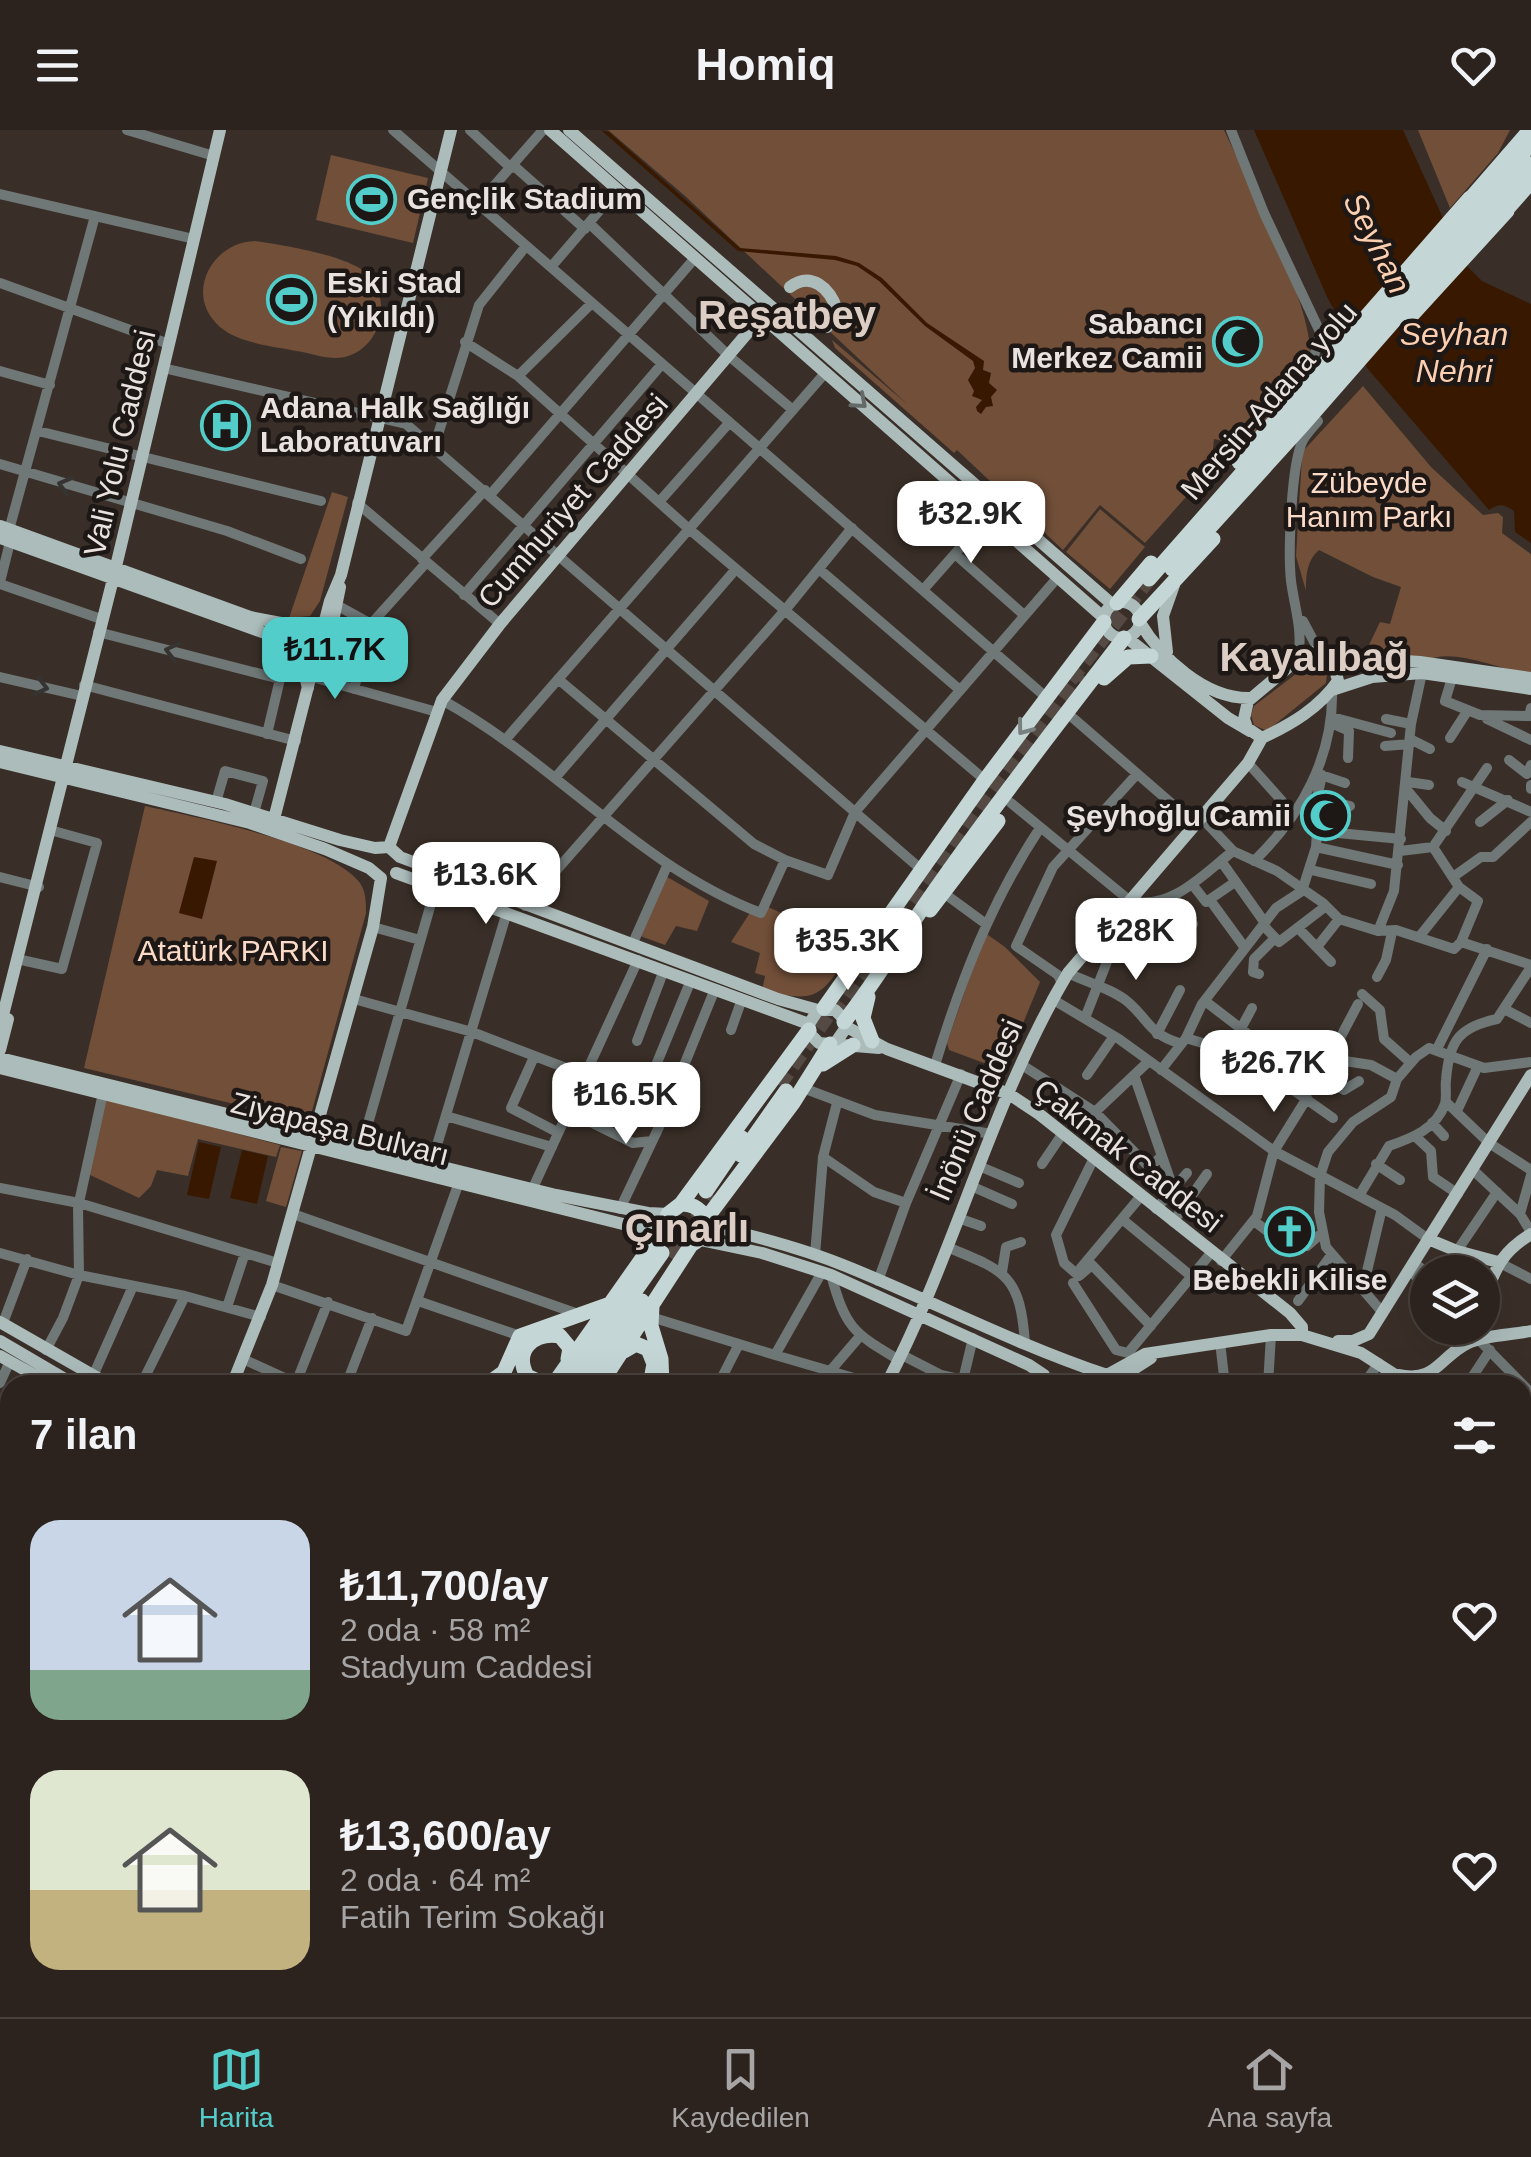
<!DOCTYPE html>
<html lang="tr">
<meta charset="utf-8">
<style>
body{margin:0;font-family:Arial,sans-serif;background:#382f2b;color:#f1f3f6;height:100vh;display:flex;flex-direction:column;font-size:38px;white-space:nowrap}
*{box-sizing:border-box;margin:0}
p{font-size:32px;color:#a6a4a4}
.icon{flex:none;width:55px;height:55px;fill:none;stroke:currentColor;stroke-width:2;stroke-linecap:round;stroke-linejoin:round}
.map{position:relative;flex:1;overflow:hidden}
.drawer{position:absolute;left:0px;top:1245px;width:1532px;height:642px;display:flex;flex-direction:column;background:#2c231e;border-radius:30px 30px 0 0;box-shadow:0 10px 40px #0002,0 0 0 2px #48403c}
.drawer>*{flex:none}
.controls{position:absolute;left:1410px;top:1125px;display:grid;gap:20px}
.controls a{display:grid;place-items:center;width:90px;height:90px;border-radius:50%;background:#2c231e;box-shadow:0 10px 40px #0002,0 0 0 2px #48403c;font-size:50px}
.price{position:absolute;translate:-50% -85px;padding:0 22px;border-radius:20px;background:#fff;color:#222;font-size:32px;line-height:65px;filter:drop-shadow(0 2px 5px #0008)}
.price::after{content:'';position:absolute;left:50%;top:60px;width:30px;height:22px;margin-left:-15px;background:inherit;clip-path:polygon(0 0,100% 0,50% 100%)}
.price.selected{background:#53cdca;color:#111}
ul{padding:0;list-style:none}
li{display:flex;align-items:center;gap:30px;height:250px;padding:0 30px}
li span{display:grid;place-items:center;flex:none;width:280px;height:200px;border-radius:30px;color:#555}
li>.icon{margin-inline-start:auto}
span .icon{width:120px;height:120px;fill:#fffc;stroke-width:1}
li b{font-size:42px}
h2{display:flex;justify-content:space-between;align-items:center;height:120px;padding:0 30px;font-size:42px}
header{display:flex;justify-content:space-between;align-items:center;height:130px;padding:0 30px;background:#2c231e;font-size:45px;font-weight:700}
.tab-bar{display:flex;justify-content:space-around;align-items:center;height:140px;border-top:2px solid #48403c;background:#2c231e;font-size:28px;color:#a6a4a4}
.tab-bar a{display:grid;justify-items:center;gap:5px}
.tab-bar .selected{color:#53cdca}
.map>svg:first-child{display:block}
.green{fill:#714f39}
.water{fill:#391800}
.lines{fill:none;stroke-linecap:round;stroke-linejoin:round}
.highway-tunnel{stroke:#544a43;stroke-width:15;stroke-dasharray:15 8;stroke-linecap:butt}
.minor{stroke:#6f7777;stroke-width:10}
.major{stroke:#acbcbb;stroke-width:12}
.highway{stroke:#c4d7d6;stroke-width:15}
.rail-casing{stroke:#d6cfca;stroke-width:6}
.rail{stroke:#1d1815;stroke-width:2.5;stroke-dasharray:8;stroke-linecap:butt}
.oneway{stroke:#646a68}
.oneway2{stroke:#363432}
.oneway3{stroke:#79817f}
.labels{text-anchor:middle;stroke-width:9;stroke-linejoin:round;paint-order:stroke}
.poi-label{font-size:30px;font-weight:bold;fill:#e9e2de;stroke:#1d1815;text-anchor:start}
.street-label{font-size:30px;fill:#e9e2de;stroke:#1d1815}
.park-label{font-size:30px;fill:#fbdbc8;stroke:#1d1815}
.water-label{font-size:32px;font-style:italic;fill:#fdcfb1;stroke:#1d1815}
.district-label{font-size:40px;font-weight:bold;fill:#ddcec5;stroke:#1d1815}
</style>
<header><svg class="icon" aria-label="menu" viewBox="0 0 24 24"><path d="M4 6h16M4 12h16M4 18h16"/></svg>Homiq<svg class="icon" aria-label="heart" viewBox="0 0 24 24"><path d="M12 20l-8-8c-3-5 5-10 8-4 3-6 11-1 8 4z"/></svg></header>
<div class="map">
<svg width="1531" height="1887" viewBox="0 0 1531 1887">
<rect width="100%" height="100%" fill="#3a2f28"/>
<path class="green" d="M608,0H1224C1245,46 1324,194 1308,237C1297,267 1268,292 1247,316L1214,309L1211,339L1145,413L1100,375L1063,420L957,320L954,323L835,218L832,210L907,274L684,65Z
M1418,0H1510L1498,23L1450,78Z
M331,25L428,48L413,113L316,90Z
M255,111C282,115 345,125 365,142C394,168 382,217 345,227C332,230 320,226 307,223C281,217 241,215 220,197C183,165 212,112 255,111Z
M1363,256L1431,337L1483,385L1498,383L1503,387L1502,403L1531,424V545C1502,540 1451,516 1425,531L1380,522L1369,515L1380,492L1390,494L1401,457L1373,447L1319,420C1306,431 1306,448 1306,461L1296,426L1302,327L1304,320Z
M332,362L348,367L320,471L310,486L289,488Z
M1100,379L1145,417L1110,459L1066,422Z
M1313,531L1327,542L1326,553L1267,601L1254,595L1251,585L1254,576Z
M145,676C194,687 331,713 360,753C366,762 366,772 366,783L309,992L84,938Z
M662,744L709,771L697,801L676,796L665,815L632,803Z
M768,777L808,795L804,809L848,827C817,871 815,871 762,861L765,846L755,843L760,823L731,812L753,778Z
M988,805L1005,817L1040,852L1008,930L992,936L949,920L947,913L983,809Z
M98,967L280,1015L276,1027L198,1009L188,1046L157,1040L151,1056L139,1068L90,1045Z
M281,1017L302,1021L286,1077L266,1071Z"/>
<path class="water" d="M601,0L609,2L740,118L836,126L859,133L882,148L927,193L984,231L983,240L991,243L989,253L997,260L991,267L993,276L986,277L981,284L977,281L976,277L982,270L972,266L974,261L968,250L975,238L973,231L925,196L879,151L857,136L835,130L738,121Z
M1254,0H1403L1463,132L1482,151L1531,174V413L1515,402L1514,381C1504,374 1499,373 1489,380L1367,238L1328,169Z
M194,727L217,731L202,789L179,783Z
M199,1012L221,1017L209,1069L187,1065Z
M242,1020L268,1026L257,1074L230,1068Z"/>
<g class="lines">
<path class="highway-tunnel" d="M1070,550L1149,449
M836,887L995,660L1083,545
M779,955L837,872
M671,1128L713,1065"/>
<path class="minor" d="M127,0L214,26
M393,0L1047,568
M470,0L511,38
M1231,0L1264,83L1321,204L1313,229L1317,241
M513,35L585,99
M0,64L194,109
M479,73L543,0
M590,94L729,226L793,280
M551,137L618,59
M0,153L169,214
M465,212L518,246L689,399L985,650
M163,238L406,294L923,741
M0,241L50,255
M518,246L592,173
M38,301L321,371
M434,317L479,175L526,116
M0,334L227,401L301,429
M490,365L695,128
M659,372L729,293
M357,373L500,494
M9,400L95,86
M955,424L1024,485
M422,429L485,360
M819,439L960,560
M0,452L10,412
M0,454L101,489
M923,460L989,385
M464,465L662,234
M331,472L371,494L354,559
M1303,491L1320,523
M371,494L426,433
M98,502L280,549L267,604
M1298,529C1303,500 1295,480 1291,451C1288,423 1291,334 1303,310C1307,303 1313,297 1318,291
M0,547L82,566
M312,547L437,582
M1452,548L1445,571L1480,585L1529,586L1531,578
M558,549L754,714L785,730L828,745L855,682L1058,447
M84,555L296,611
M442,570C555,632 638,736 761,783L785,730
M1065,581L1194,693
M1332,587L1391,603
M1386,589L1411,594
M1487,589L1531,610
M1331,593L1349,601L1348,628
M1450,608L1468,580
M506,609L826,242
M1410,609L1430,619
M1385,616L1410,614
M1509,630L1527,644L1531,635
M1248,633L1282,671
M1318,644L1345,653
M1322,645L1317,668L1350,676
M555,648L736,439
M1408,652L1429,655
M1462,652L1531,682
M1531,655V659
M1407,660L1430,688L1446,701
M216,672L225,641L263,651L254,683
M1011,673L1129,770L1172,819
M1200,686L1233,721L1277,741L1323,773L1339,789L1378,801L1396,800L1454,819L1461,812L1531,835
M1480,692L1508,670
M1316,717L1398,735
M1400,721L1433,717L1487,638
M1221,731L1265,793
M1254,731C1301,686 1334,626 1332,560
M1311,740L1371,754
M0,747L39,757
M1453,747L1481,727H1493L1531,692
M1192,754L1206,772L1235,752
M1459,757L1478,771L1461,812
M945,764L986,794
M1170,768L1193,794
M1210,770L1245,818
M1131,771C1171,781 1205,743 1233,721
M525,776L786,479L852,398
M1263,795L1279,812L1326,776
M373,797L420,810
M1298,798L1331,832
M1378,801L1394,761L1411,594L1422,543
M1419,807L1459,757L1433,717
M1096,810L1138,831
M632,815L667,736
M1317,817L1339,789
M17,829L62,839L97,713L50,700
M1068,843C1086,852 1113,859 1128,872C1149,890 1149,904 1179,913
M1259,844L1253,842L1254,829L1275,808
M1377,847L1386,830L1392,802
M1062,853L1058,845L1016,816L1053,737L1137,644
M1362,864L1380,880L1384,909L1411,933
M354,869L472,902L587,946
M1052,869L1119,909L1274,1021L1395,1085L1428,1109
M1205,871L1287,934
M1504,879L1531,893
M1085,888L1112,819
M731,900L742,869
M1157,904L1180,860
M1186,908L1245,926L1333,988
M637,911L664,840
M1316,915L1325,928L1371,935L1397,949L1416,927L1429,918L1484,938L1531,932
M1230,919L1252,878
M1437,919L1487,819
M534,927L511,978L557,1002
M1329,929L1358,874
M1291,930L1321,949L1335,930
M935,935C961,850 991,772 1040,698
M1022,935L1095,982L1149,1037L1162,1026
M1161,940L1186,908L1202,874L1263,795L1276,778L1302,761L1316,717L1317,701L1401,709
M589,942L671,964
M1087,945L1114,906
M1135,948L1173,1058
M1272,948L1298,922
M1324,948L1344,960L1359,951
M647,957L691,850
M803,958L875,985L992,1004
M1446,972L1489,1013L1531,1040
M568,981L633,1013L652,1011
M1457,981L1478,936
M1095,982L1149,931
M446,986L552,1017
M1432,993L1444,1006
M1416,1007L1431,1021L1433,1047L1458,1064
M361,1018L436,756
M823,1027L874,1062L906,1073
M1094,1028L1056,1105L1064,1133L1079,1146L1092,1135L1151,1196
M1042,1034L1063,1003
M1376,1034L1400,1050
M431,1035L507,782
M979,1036L1019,1053
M1473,1040L1520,1084L1531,1102
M971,1056L1012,1074
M0,1058L79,1073L278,1133
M532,1060L638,830
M1359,1066L1389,1016C1412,1008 1436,999 1445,974C1447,967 1445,957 1446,950C1449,911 1459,897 1497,889L1531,837
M620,1079L659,997L715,859
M1156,1079L1187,1043
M293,1084L581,1185
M1520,1084L1531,1045
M958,1088L981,1096
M1122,1089L1191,1146
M1254,1091L1275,1107L1307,1116L1322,1103
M1173,1092L1207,1044
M947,1117C1006,1141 1020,1145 1025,1213
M1457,1121L1497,1062
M0,1123L79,1145L185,1166L261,1187
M815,1125L823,1027L837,973
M1221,1131L1257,1086L1274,1021L1307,968
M1498,1132L1531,1149
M1414,1133L1428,1143
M1080,1139L1141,1066
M1410,1140L1428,1160
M822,1142L775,1225L878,1255
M1002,1142L1006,1117L1021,1112
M1317,1143L1336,1158
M831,1145C846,1198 852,1202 899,1230
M878,1151L906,1073L961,944
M1073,1153L1116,1220L1128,1223L1211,1123
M272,1155L406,1201L458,1055
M1363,1158L1382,1078
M418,1171L520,1206
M1298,1171L1332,1124
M227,1177L245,1123
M1383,1183L1326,1117L1319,1082L1320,1046L1328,1022L1353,992L1391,967L1397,949
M651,1187L739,1214L718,1255
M3,1193L27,1129
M1480,1211L1531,1263
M1220,1212L1225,1255
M739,1214L775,1225
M46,1220L63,1188L79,1145L78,1077L103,963
M902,1225L941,1245L963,1250L964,1255
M243,1229L300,1255
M831,1240L861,1205
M93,1246L133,1156
M963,1250L973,1208
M0,1253L10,1231
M296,1253L328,1172
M141,1255L185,1166
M346,1255L372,1188
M1268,1255L1271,1205
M1363,1255L1379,1233
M1467,1255L1490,1220
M0,1331L10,1312
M1522,1528H1531
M0,1639L10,1642
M0,1660L10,1664
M1522,1717L1531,1716L1523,1627
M1522,1841L1531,1843
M304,1878L313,1887
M453,1878L464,1887
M713,1878L729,1887
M974,1878L999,1887
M994,1878L1023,1887
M1113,1878L1129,1887
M1255,1878L1274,1887
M1351,1878L1365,1884
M1520,1878V1887
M105,1887L115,1878
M121,1887L132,1878
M393,1887L401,1878
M429,1887L437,1878
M526,1887L533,1878
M605,1887L611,1878
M703,1887L709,1878
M771,1887L775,1878
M1153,1887L1156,1878
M1231,1887L1234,1878
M1299,1887L1302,1878
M1332,1887V1886
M1388,1887L1391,1878
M1453,1887V1878
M1484,1887V1878"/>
<path class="major" d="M550,0L1104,488
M569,0L1113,475
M790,157C811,141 830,158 837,180L827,197H812L792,188
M0,396L250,487L323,501
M0,408L318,522
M1104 490a18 18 0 1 1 36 0a18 18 0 1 1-36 0Z
M1139,491C1161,528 1205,569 1250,568
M330,506L340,457
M1126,507L1228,588L1250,601
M288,513L301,530L308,558
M1167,522L1163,486L1174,455
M1313,522L1333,530L1338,551C1319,578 1292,594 1262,608L1247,598L1244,589L1248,571L1303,525Z
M1328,526L1420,532L1531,548
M1332,560L1372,547L1422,543L1531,559
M0,621L225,674L340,710L375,718L389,717
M0,632L250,693L325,719L369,738L381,748
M274,689L330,471L341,445L451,0
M389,717L442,570L500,494L755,194
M389,717L400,727L778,869L818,880
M396,743L809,894
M845,896L887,919L1009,964L1039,984L1290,1183L1302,1197V1205
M0,897L113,449L220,0
M836,912L845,899L843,888L835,880H818L809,894L811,905L819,913L879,918
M0,920L8,889
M0,928L556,1065L648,1083L668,1084
M0,938L667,1105
M706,1095C756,1106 806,1119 853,1139C938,1174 1020,1216 1107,1245
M1428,1109L1457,1121L1498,1132
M700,1110L762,1123L831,1145L1029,1235L1044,1245L1050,1255
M1482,1173C1496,1139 1499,1124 1531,1104
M0,1192L110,1255
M0,1211L75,1255
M1338,1211H1353L1369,1204L1531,945
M1467,1213L1472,1198
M0,1226L52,1255
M1398,1245C1437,1253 1439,1227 1468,1213C1485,1205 1512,1205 1531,1201
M232,1255L272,1155L373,797L381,748
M886,1255C956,1122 991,972 1068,843L1248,633L1262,608
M1078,1255L1107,1245L1145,1224L1271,1205H1302L1361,1223L1411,1255
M1109,1255L1151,1228
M1522,1326L1531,1331
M1522,1409L1531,1442
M1522,1775L1531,1776
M1522,1792L1531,1793
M254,1878L265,1885L275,1884
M877,1887L881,1878
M1364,1887L1368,1878"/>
<path class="highway" d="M1465,75L1530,0
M1500,87L1531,52
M1411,186L1507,81
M1239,332L1470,68
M1172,439L1302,296L1531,34
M1149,449L1531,14
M1117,473L1151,433
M1139,489L1213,409
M1104,548L1128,527L1151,526
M930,780L998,691
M868,867L863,888L872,911
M824,878L985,650L1104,492
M844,892C879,847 907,799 940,753C999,669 1062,589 1124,508
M823,934L853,915
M741,1025L786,961
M706,1061L742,1008
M706,1089L793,973L830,914
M652,1176L651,1196L661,1229L662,1255
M624,1221L636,1214L648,1219L654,1234L650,1255
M486,1255L504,1242L520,1206L607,1175
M546,1255L527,1246C513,1220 534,1202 560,1206L570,1218L568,1229
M553,1255L665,1096L668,1084L681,1074L809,900
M569,1255L662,1123
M585,1255L642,1171
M600,1255L691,1115C715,1102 708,1074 681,1074
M220,1887L225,1878
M239,1887L245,1878"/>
<defs>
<path id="rail" d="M1522,1778L1531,1780"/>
</defs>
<use href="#rail" class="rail-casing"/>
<use href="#rail" class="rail"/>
</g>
<defs><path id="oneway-chevron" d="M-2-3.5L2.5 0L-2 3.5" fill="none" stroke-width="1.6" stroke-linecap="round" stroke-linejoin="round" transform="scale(2.5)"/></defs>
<use class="oneway" href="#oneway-chevron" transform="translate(860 272) rotate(41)"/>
<g class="oneway2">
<use href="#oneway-chevron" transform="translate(65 355) rotate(-164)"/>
<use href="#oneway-chevron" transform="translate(172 521) rotate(-166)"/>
<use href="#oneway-chevron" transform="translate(41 557) rotate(13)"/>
</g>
<use class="oneway3" href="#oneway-chevron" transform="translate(1024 598) rotate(127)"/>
<defs>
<symbol id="stadium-ring" viewBox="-11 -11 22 22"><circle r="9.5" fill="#1d1815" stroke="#53cdca" stroke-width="1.5"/><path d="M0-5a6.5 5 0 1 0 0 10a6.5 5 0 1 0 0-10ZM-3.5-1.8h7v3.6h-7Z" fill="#53cdca"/></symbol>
<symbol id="mosque-ring" viewBox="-11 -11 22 22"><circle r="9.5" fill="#1d1815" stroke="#53cdca" stroke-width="1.5"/><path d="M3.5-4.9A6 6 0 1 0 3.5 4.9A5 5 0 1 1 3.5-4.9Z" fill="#53cdca"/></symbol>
<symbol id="hospital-ring" viewBox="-11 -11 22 22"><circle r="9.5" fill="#1d1815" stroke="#53cdca" stroke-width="1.5"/><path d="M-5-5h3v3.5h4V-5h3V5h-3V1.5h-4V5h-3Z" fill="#53cdca"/></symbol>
<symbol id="church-ring" viewBox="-11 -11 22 22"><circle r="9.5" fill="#1d1815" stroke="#53cdca" stroke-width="1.5"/><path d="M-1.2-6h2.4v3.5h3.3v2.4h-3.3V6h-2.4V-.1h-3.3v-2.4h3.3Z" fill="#53cdca"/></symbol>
</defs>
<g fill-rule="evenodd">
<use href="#stadium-ring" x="344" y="42" width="55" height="55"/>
<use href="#stadium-ring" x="264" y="142" width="55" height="55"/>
<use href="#mosque-ring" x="1210" y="184" width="55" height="55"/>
<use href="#hospital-ring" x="198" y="268" width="55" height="55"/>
<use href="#mosque-ring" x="1298" y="658" width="55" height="55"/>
<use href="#church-ring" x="1262" y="1074" width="55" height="55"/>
</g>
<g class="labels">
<g class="poi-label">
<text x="407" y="79">Gençlik Stadium</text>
<text x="327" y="163">Eski Stad<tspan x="327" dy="34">(Yıkıldı)</tspan></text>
<text x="1203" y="204" text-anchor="end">Sabancı<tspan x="1203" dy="34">Merkez Camii</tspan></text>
<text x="260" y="288">Adana Halk Sağlığı<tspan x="260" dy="34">Laboratuvarı</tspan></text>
<text x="1291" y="696" text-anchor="end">Şeyhoğlu Camii</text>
<text x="1290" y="1160" text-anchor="middle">Bebekli Kilise</text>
</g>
<g class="street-label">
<text transform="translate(1269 271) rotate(-49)" y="10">Mersin-Adana yolu</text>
<text transform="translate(120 313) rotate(-77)" y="10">Vali Yolu Caddesi</text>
<text transform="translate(573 371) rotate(-49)" y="10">Cumhuriyet Caddesi</text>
<text transform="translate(976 980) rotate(-67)" y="10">İnönü Caddesi</text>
<text transform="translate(340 999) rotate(14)" y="10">Ziyapaşa Bulvarı</text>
<text transform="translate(1128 1026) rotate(38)" y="10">Çakmak Caddesi</text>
</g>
<g class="park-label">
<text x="1369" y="363">Zübeyde<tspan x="1369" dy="34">Hanım Parkı</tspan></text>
<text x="233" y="831">Atatürk PARKI</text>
</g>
<g class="water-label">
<text transform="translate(1377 113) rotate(63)" y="11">Seyhan</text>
<text x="1454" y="215">Seyhan<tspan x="1454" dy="37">Nehri</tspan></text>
</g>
<g class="district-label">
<text x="787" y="199">Reşatbey</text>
<text x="1314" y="541">Kayalıbağ</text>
<text x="687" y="1112">Çınarlı</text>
</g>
</g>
</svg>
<div class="controls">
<a><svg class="icon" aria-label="layers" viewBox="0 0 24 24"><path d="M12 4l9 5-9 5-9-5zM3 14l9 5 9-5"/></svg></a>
</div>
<b class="price" style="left:971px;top:436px">₺32.9K</b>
<b class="price selected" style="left:335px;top:572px">₺11.7K</b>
<b class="price" style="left:486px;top:797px">₺13.6K</b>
<b class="price" style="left:1136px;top:853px">₺28K</b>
<b class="price" style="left:848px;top:863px">₺35.3K</b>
<b class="price" style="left:1274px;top:985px">₺26.7K</b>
<b class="price" style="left:626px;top:1017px">₺16.5K</b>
<section class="drawer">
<h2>7 ilan<svg class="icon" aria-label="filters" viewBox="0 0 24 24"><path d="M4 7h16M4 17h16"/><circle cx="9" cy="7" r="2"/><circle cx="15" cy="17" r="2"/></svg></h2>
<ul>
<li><span style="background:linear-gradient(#c9d6e8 75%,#7fa58c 0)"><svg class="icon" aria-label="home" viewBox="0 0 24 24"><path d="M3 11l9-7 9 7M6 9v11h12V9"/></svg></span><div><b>₺11,700/ay</b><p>2 oda · 58 m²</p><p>Stadyum Caddesi</p></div><svg class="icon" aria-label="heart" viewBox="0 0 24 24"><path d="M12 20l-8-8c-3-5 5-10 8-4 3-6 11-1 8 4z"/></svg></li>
<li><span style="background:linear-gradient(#dfe7d0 60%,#c2b280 0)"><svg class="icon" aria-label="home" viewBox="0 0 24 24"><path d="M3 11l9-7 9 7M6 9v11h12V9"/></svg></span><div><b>₺13,600/ay</b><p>2 oda · 64 m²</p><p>Fatih Terim Sokağı</p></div><svg class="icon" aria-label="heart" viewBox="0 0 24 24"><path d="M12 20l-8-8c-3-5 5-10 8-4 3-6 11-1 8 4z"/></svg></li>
</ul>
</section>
</div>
<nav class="tab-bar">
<a class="selected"><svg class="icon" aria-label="map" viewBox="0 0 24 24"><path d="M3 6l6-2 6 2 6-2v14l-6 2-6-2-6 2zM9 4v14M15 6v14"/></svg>Harita</a>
<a><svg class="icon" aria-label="saved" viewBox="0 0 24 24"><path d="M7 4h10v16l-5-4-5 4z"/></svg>Kaydedilen</a>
<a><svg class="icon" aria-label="home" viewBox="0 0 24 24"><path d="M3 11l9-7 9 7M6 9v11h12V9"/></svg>Ana sayfa</a>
</nav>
